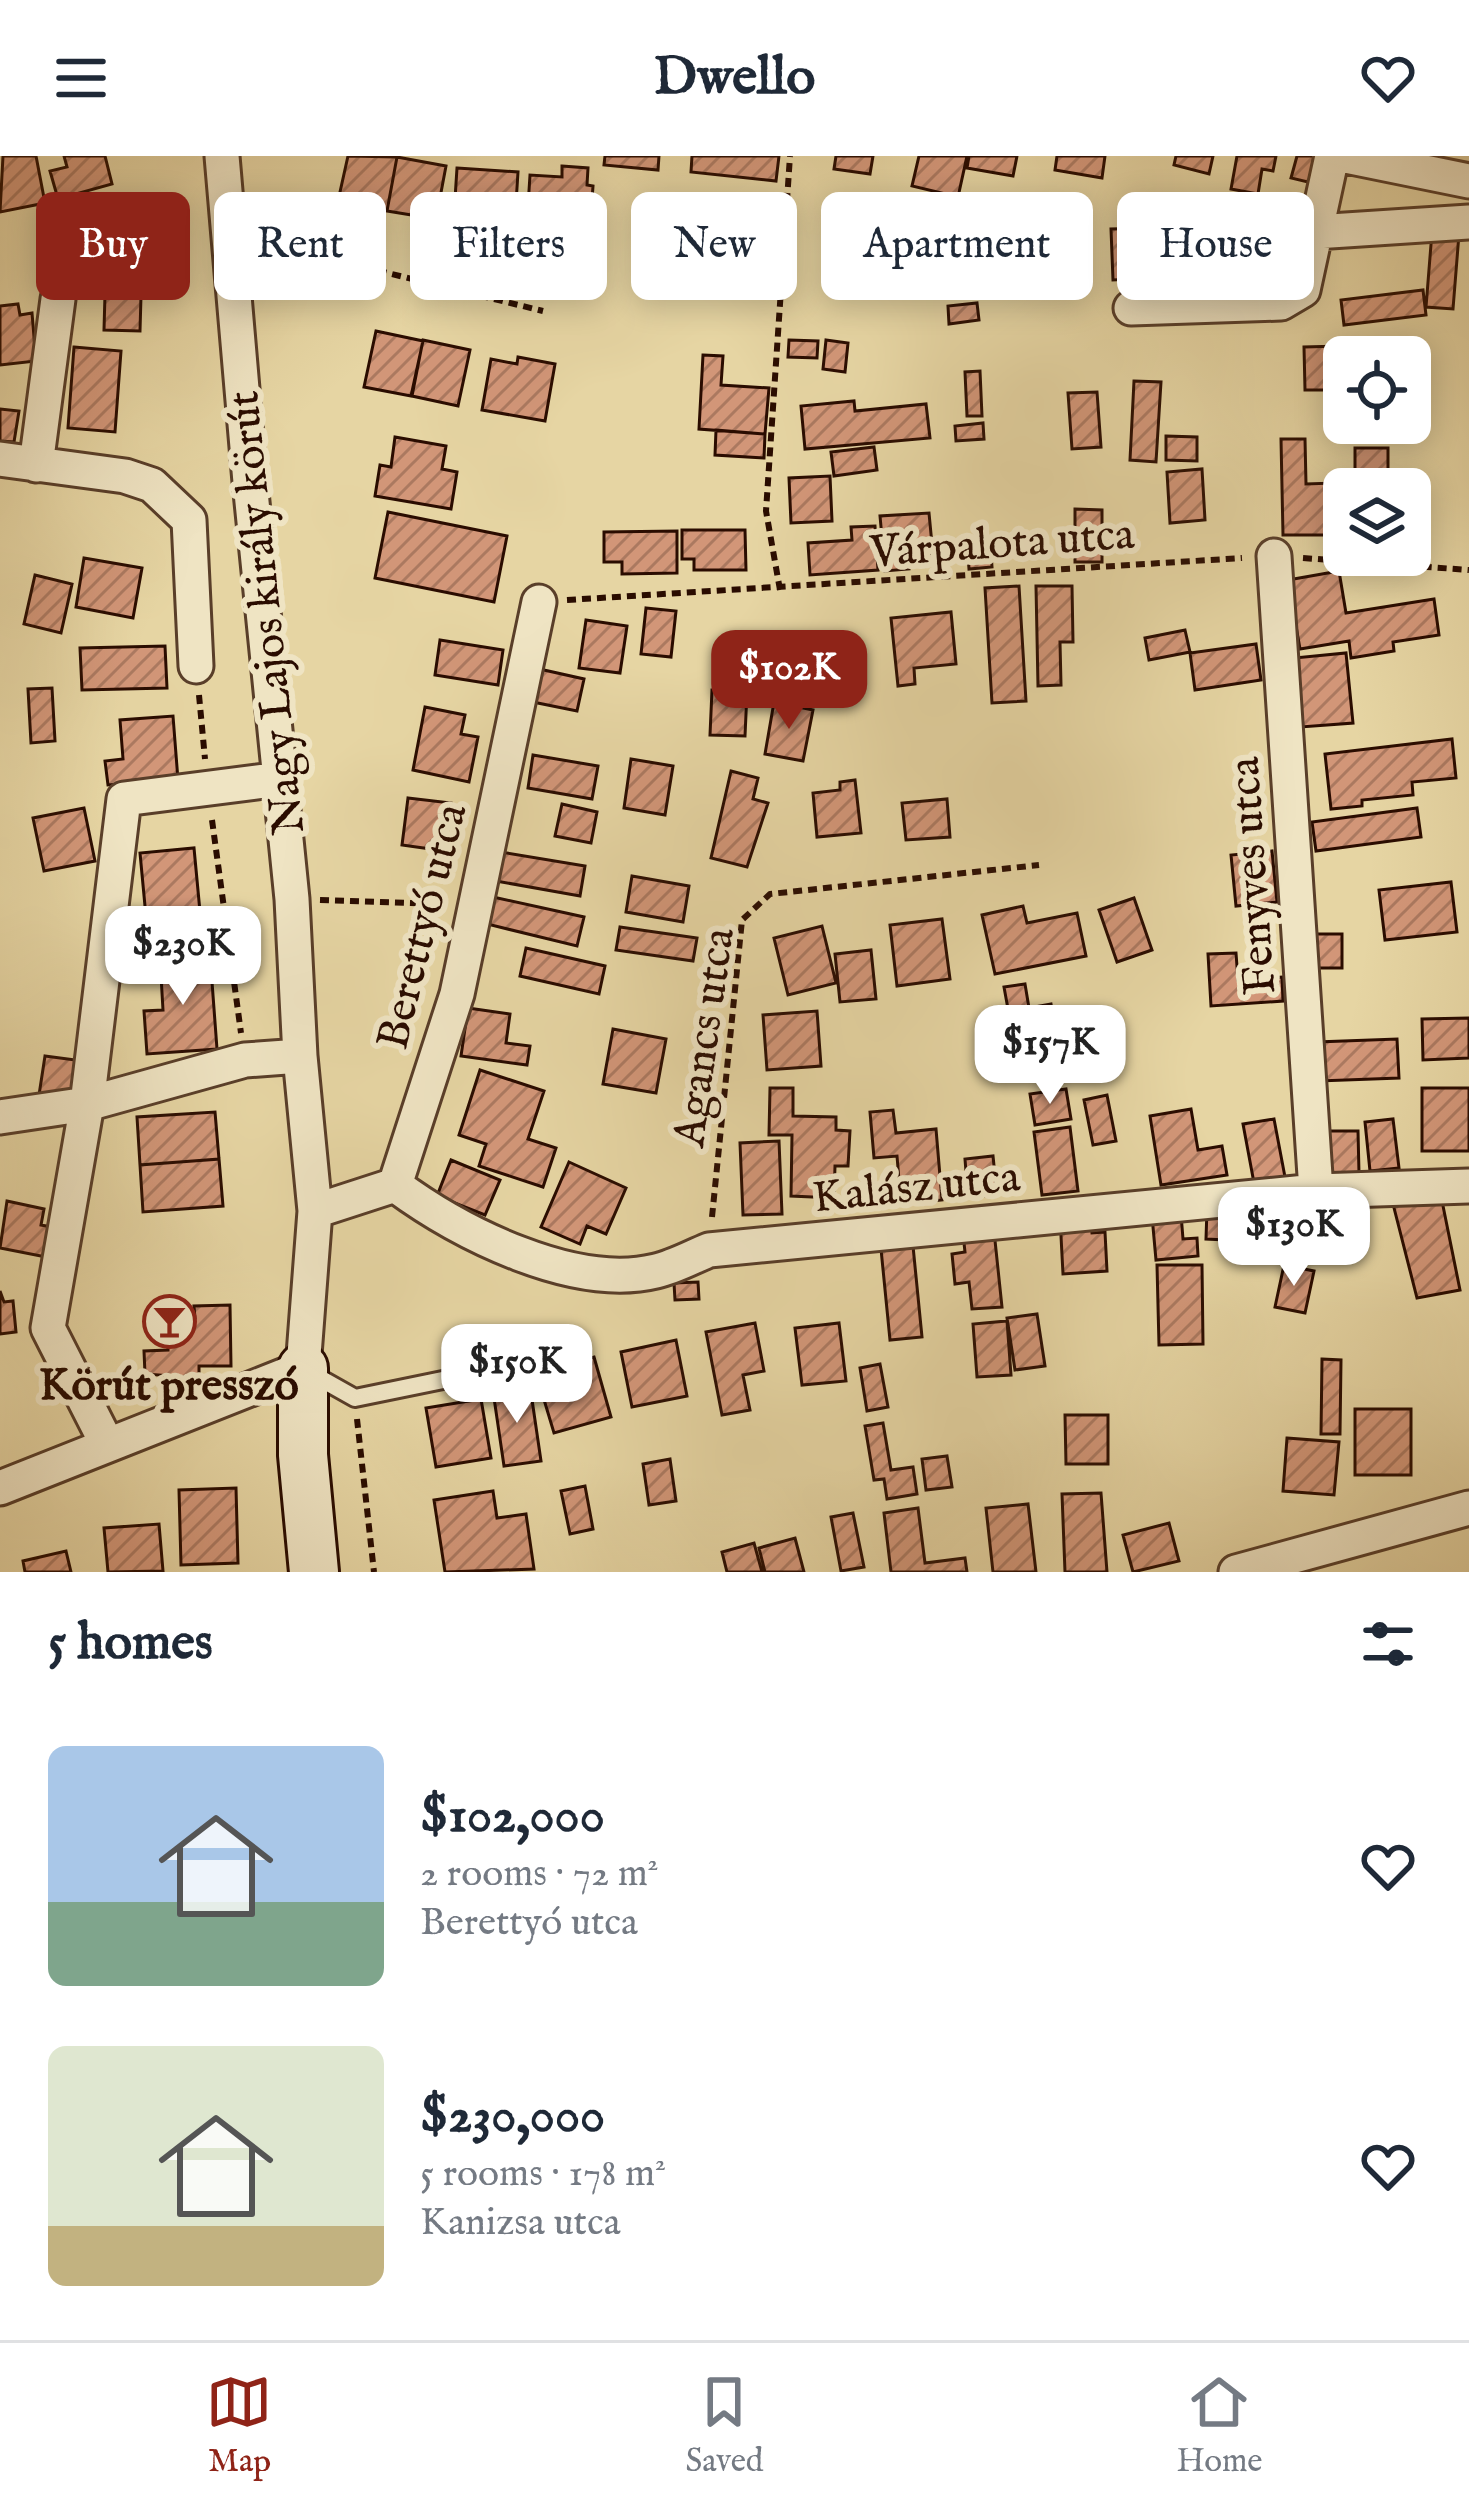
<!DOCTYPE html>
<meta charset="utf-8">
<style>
body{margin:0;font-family:"IM FELL English",serif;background:#f6f6f7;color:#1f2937;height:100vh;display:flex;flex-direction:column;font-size:45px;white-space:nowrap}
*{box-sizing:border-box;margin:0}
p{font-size:39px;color:#747a83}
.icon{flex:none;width:66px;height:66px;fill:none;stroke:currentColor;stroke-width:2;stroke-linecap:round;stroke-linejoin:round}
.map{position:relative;height:1416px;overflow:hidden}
.side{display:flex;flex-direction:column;background:#fff;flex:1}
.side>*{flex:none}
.hud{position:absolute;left:36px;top:36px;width:1398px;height:108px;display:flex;gap:24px}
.buttons{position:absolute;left:1323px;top:180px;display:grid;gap:24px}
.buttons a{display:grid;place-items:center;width:108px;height:108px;border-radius:18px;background:#fff;box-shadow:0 6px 30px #0003;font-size:60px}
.price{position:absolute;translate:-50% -102px;padding:0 27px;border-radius:24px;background:#fff;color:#222;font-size:39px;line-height:78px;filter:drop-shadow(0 3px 6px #0008)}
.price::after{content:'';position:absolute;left:50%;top:72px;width:36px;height:27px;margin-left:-18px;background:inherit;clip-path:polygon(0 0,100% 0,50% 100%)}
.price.active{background:#8f2418;color:#fff}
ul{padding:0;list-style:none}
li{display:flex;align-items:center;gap:36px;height:300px;padding:0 48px}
li span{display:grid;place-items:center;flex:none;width:336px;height:240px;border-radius:18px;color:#555}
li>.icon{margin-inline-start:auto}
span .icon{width:144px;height:144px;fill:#fffc;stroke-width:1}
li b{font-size:51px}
h2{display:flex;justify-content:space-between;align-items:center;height:144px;padding:0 48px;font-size:51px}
.pill{padding:0 42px;border-radius:18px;background:#fff;box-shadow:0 6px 30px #0003;font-size:42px;line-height:108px}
.pill.active{background:#8f2418;color:#fff}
header{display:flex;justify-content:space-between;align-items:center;height:156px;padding:0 48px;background:#fff;font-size:54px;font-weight:700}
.dock{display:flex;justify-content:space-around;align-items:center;height:168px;border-top:3px solid #e0e1e3;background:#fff;font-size:33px;color:#747a83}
.dock a{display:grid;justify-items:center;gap:6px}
.dock .active{color:#8f2418}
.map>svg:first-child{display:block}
.building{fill:url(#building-hatch);stroke:#2a0c00;stroke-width:3}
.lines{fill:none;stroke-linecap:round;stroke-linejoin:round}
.lane-casing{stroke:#593e29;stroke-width:22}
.street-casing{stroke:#593e29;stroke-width:39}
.secondary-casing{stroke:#2a0c00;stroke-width:54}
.path{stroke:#2a0c00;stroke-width:6;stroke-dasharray:9 6;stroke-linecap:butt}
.lane{stroke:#efe4c3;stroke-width:16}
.street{stroke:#efe4c3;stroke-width:33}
.secondary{stroke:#efe4c3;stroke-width:48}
.labels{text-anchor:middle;stroke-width:12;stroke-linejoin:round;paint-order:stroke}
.street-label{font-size:45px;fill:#2a0c00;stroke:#efe4c3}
.poi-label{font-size:45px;font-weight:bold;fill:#2a0c00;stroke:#efe4c3}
</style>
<header><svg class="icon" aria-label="menu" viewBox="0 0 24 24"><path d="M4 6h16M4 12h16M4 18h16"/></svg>Dwello<svg class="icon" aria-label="heart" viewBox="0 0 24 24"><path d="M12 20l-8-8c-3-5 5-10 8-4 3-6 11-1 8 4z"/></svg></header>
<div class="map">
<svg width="1469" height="1416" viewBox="0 0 1469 1416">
<defs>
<pattern id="building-hatch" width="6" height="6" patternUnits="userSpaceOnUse" patternTransform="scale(3)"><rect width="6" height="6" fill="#d29678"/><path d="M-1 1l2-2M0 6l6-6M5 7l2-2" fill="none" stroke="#ab7960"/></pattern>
</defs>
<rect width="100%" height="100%" fill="#e6d5a3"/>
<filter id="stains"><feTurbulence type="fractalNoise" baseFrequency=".00167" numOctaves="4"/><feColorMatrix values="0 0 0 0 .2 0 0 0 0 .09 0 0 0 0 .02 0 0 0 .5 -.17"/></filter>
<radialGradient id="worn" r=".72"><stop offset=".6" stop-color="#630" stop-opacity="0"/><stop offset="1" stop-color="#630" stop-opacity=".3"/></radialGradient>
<path class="building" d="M3,0H36L45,47L0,56Z
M64,0H105L112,28L58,43L50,15L67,11Z
M348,0L397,1L387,55L338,45Z
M605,0H659L658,14L604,9Z
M692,0H779L776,25L691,16Z
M836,0H873L870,18L834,13Z
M919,0H967L958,41L912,30Z
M969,0H1017L1013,20L967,12Z
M1057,0H1105L1102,22L1055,14Z
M1176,0H1213L1209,18L1174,9Z
M1237,0H1276L1273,15L1262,13L1258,38L1231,33Z
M1297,0H1318L1312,27L1291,22Z
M397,1L446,10L436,63L387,55Z
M562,10L588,12L587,29L593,30L589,86L526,82L530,19L562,21Z
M457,12L518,16L514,79L453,74Z
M694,42L741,46L739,70L759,71L754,118L678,111L681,76L690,77Z
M959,47L1001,58L997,74L1036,84L1027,120L989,110L983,136L940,125Z
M127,49L136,128H87L83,87L75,89L72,66Z
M1152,72L1153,122L1113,124L1111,73Z
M1432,76L1459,78L1453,153L1426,151Z
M1081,79L1083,121L1048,123L1045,81Z
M1423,134L1426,159L1344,169L1341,144Z
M105,138L141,140L140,175L104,174Z
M977,147L979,164L949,168L948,150Z
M18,148L20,159L32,157L36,205L0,209V150Z
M376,175L423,185L411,240L364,231Z
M423,184L470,194L458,250L412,240Z
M789,184L818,185L817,202L788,201Z
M826,184L848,187L845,216L823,213Z
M1341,190L1342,234H1305L1304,191Z
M74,191L121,195L115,276L68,272Z
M703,199L723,200L721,229L769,232L765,278L699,273Z
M518,201L555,208L545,265L482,254L491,203L517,208Z
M980,215L982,260H967L965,216Z
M1134,225L1161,226L1156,306L1130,304Z
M1097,236L1101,291L1072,293L1068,237Z
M854,245L855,255L926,248L930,282L805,293L801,250Z
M0,253L19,255L14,286L0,285Z
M983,267L984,283L956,285L955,270Z
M716,274L765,278L764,302L715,299Z
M1166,280L1197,281V305L1166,304Z
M395,281L446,290L442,313L457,316L451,353L375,340L380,309L391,311Z
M1281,283H1305L1306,328L1334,327L1335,379H1283Z
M874,291L877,314L834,320L831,296Z
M1355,292H1388V333H1355Z
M1202,313L1205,364L1170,367L1167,316Z
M830,320L832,365L791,367L789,322Z
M1075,353L1102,354V406H1075Z
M388,356L507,380L494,446L375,422Z
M929,357L933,399L908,400L909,413L885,415L880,360Z
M875,370L878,414L810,419L808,387L852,384L851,371Z
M682,374H745L746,414H694V403H682Z
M677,375V417L622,418V406H604V376Z
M990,383L992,411L969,413L967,384Z
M84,402L142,412L133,462L76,451Z
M1339,415L1346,457L1434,443L1439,479L1393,486L1394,495L1351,502L1349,485L1300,493L1288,424Z
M35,419L72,428L61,477L24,468Z
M1019,430L1026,545L992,547L985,432Z
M1036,430H1072L1073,486H1060L1061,529L1038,530Z
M646,452L676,455L671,501L641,498Z
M951,456L956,508L914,512L915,528L898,530L891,462Z
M586,464L627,470L620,517L579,512Z
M1185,474L1190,496L1149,504L1145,482Z
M815,483L821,537L775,541L772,509L785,508L784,485Z
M440,484L503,494L498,529L435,519Z
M1256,488L1261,524L1195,534L1190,497Z
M165,490L167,532L82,534L80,492Z
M1346,497L1353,567L1301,571L1294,502Z
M535,512L584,523L577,555L528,545Z
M52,532L55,585L31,587L28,533Z
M712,534L747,536L745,580L710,579Z
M774,546L813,554L803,605L765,598Z
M425,551L465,559L461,578L478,581L469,626L413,614Z
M173,560L178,624L108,629L105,605L123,603L120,564Z
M1452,583L1456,622L1412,626L1413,639L1362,644V650L1331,653L1325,598Z
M533,599L598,610L592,643L528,632Z
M631,603L673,610L665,659L624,652Z
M731,615L758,622L753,643L768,647L747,711L711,702Z
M855,624L861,677L817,681L813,637L840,634V626Z
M408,642L451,647L445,695L402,689Z
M947,643L950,681L906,684L902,647Z
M562,648L597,656L591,687L555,680Z
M84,652L95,705L44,715L33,662Z
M1417,652L1421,681L1316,695L1312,666Z
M194,692L202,777L148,782L140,697Z
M1272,695L1277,746L1236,750L1231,699Z
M501,696L585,710L580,740L496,725Z
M632,720L689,730L683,766L626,756Z
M1451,726L1457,776L1385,784L1379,734Z
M493,741L584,761L577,790L487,768Z
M1134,742L1152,794L1117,806L1099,754Z
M1023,750L1027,767L1077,757L1086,800L995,818L982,759Z
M942,763L950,823L897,830L890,769Z
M822,770L836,827L788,839L774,782Z
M620,771L697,782L693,805L616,794Z
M1311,778H1342V812H1311Z
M526,792L605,810L599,838L520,820Z
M871,794L876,843L840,846L835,798Z
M1236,797L1238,824L1282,821L1283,845L1211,850L1208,798Z
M210,799L217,893L147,898L144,855L163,854L160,802Z
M1025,828L1029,852L1051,848L1058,890L1016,897L1004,831Z
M468,852L510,858L506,887L530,890L527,909L461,900Z
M817,855L821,910L767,914L763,859Z
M1469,862V902L1423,904L1422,863Z
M613,873L666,883L656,937L603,928Z
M1397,883L1399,922L1319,925L1317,886Z
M1074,892L1079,923L1055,926L1050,896Z
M45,900L83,905L78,945L39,939Z
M480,914L544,935L528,983L556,992L543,1031L479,1010L486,988L459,979Z
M770,932H793V960L836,961V974L850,975L848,1010H835L834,1042L791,1040L792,979H769Z
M1422,932H1469V995H1422Z
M1066,933L1071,963L1035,969L1030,938Z
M1107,939L1116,985L1093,989L1084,944Z
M1191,953L1198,994L1222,990L1227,1019L1161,1029L1150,960Z
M893,954L896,977L936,973L942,1044L901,1048L897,1000L874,1002L870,956Z
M215,956L219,1003L140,1009L137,961Z
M1274,963L1285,1021L1254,1027L1243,968Z
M1393,963L1399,1012L1370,1015L1365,966Z
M1070,971L1078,1035L1042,1039L1034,976Z
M1325,975H1358L1359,1017L1326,1018Z
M779,985L782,1058L743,1059L740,987Z
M993,1000L997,1039L968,1041L965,1003Z
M219,1003L223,1050L143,1056L140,1009Z
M451,1004L500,1024L485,1059L437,1040Z
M569,1006L626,1032L606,1078L587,1070L580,1088L541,1071Z
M1440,1035L1460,1134L1417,1142L1392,1044Z
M1344,1044L1348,1101L1306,1105L1301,1047Z
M7,1045L44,1053L41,1069L57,1072L51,1102L0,1092Z
M1207,1053L1249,1055L1247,1085L1206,1083Z
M1181,1058L1183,1083L1197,1082L1198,1100L1156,1104L1152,1060Z
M1090,1060L1092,1077L1105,1076L1107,1115L1063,1118L1060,1061Z
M994,1075L1002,1151L972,1153L969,1126L955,1128L952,1098L965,1096L963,1078Z
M913,1090L922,1181L890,1184L881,1093Z
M1157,1109H1202L1203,1188L1159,1189Z
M1284,1109L1314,1115L1305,1157L1275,1151Z
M698,1126L699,1143L675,1144L674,1127Z
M0,1135L4,1146L13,1145L16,1176L0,1178Z
M230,1149L231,1210H199V1222L145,1218L144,1195L168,1194V1163L195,1162L194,1150Z
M1037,1158L1045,1210L1015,1214L1007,1162Z
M1007,1165L1011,1219L977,1221L973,1168Z
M755,1167L764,1215L743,1219L750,1254L722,1259L706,1176Z
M839,1167L846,1225L802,1229L795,1172Z
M676,1184L687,1240L632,1251L621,1196Z
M594,1201L611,1261L554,1277L536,1217Z
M1322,1203L1341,1204L1340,1278H1321Z
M880,1208L888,1251L867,1255L860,1212Z
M530,1230L541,1305L504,1310L493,1235Z
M481,1243L491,1302L436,1311L426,1252Z
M1355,1253H1411V1319H1355Z
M1065,1259H1108V1308H1066Z
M883,1267L891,1314L913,1311L917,1338L887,1343L884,1323L874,1324L865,1270Z
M1287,1282L1339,1286L1334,1339L1283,1335Z
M947,1300L952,1331L926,1334L922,1303Z
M670,1303L676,1345L649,1349L643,1308Z
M585,1330L593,1373L570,1378L561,1335Z
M236,1332L238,1407L181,1409L179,1334Z
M493,1335L497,1362L526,1358L534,1413L445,1416L434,1344Z
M1101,1337L1107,1416H1065L1062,1338Z
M1028,1348L1036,1416H993L986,1352Z
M918,1352L925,1407L965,1402L967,1416H891L884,1357Z
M853,1357L864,1411L841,1415L831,1361Z
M1169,1367L1179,1405L1133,1416L1123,1379Z
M159,1368L163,1415L108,1416L104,1372Z
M795,1382L804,1416H765L759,1392Z
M754,1387L762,1416H727L722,1396Z
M66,1395L71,1416H25L23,1405Z"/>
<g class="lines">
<defs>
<path id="lane" d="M307,1215L355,1242L565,1199"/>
<path id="street" d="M1346,0L1469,25
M1315,76L1469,66
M1131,152L1281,147L1303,134L1332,0
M0,303L125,320L152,329L189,364L196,510
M36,309L58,143
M1274,400L1316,1035
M0,961L87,948L245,904L300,900
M395,1029C460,1077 574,1135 656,1115C674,1111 692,1101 709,1094L1316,1035L1469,1030
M315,1055L395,1029L457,838L539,446
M107,1288L48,1172L87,948L124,643L280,623
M0,1332L303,1212L315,1055L300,900L292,743L250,326L222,0
M1236,1416L1469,1352"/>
<path id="secondary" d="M303,1212V1299L314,1416"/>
</defs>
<use href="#lane" class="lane-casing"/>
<use href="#street" class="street-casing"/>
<use href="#secondary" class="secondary-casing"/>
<path class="path" d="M261,86L543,155
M1303,402L1469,414
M780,434L766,355L790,0
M567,444L1242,402
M199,539L205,603
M212,664L241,877
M320,744L445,748
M712,1061L742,764L770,738L1039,709
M357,1263L374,1416"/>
<use href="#lane" class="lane"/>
<use href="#street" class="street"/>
<use href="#secondary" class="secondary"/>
</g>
<defs>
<symbol id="bar-ring" viewBox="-11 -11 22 22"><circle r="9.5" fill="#efe4c3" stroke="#8f2418" stroke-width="1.5"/><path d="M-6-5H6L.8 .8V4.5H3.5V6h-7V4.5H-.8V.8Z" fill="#8f2418"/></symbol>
</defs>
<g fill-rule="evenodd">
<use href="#bar-ring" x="140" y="1136" width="59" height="59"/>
</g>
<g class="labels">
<g class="street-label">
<text transform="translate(1002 385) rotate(-4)" y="16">Várpalota utca</text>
<text transform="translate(264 457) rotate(-96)" y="16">Nagy Lajos király körút</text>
<text transform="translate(1250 720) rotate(-94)" y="16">Fenyves utca</text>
<text transform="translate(420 770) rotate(-76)" y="16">Berettyó utca</text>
<text transform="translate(702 881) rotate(-82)" y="16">Agancs utca</text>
<text transform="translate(916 1029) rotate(-6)" y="16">Kalász utca</text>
</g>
<g class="poi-label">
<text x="169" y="1243">Körút presszó</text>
</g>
</g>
<rect width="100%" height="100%" filter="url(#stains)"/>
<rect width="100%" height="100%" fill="url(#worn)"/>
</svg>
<div class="buttons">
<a><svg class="icon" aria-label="locate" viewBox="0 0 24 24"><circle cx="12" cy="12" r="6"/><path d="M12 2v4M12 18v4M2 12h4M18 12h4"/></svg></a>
<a><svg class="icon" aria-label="layers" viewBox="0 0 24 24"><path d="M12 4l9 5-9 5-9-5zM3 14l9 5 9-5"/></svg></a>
</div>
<b class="price active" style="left:789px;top:576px">$102K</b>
<b class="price" style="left:183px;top:852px">$230K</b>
<b class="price" style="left:1050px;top:951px">$157K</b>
<b class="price" style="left:1294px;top:1133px">$130K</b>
<b class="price" style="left:517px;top:1270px">$150K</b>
<div class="hud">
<a class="pill active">Buy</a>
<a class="pill">Rent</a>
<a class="pill">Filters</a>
<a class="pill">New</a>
<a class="pill">Apartment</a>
<a class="pill">House</a>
</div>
</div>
<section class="side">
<h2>5 homes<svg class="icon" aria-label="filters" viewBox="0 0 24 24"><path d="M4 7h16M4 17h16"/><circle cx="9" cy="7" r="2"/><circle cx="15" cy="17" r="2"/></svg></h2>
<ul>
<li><span style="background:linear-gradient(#a9c7e8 65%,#7fa58c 0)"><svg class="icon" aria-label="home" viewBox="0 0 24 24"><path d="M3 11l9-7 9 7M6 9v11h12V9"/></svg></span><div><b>$102,000</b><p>2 rooms · 72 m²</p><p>Berettyó utca</p></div><svg class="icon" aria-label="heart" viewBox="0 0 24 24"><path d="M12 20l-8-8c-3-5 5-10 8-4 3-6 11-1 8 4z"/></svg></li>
<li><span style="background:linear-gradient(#dfe7d0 75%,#c2b280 0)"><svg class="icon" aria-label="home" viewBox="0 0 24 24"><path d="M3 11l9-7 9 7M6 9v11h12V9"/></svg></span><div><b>$230,000</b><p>5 rooms · 178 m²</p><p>Kanizsa utca</p></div><svg class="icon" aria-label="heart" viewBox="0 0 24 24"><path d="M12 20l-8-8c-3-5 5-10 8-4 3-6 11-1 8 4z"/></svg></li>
</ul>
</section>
<nav class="dock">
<a class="active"><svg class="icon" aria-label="map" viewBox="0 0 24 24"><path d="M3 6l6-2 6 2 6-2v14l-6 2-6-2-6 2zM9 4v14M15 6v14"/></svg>Map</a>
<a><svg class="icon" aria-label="saved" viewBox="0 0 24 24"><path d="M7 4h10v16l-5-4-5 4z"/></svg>Saved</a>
<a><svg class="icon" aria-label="home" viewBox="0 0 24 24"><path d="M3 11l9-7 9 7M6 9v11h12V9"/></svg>Home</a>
</nav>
